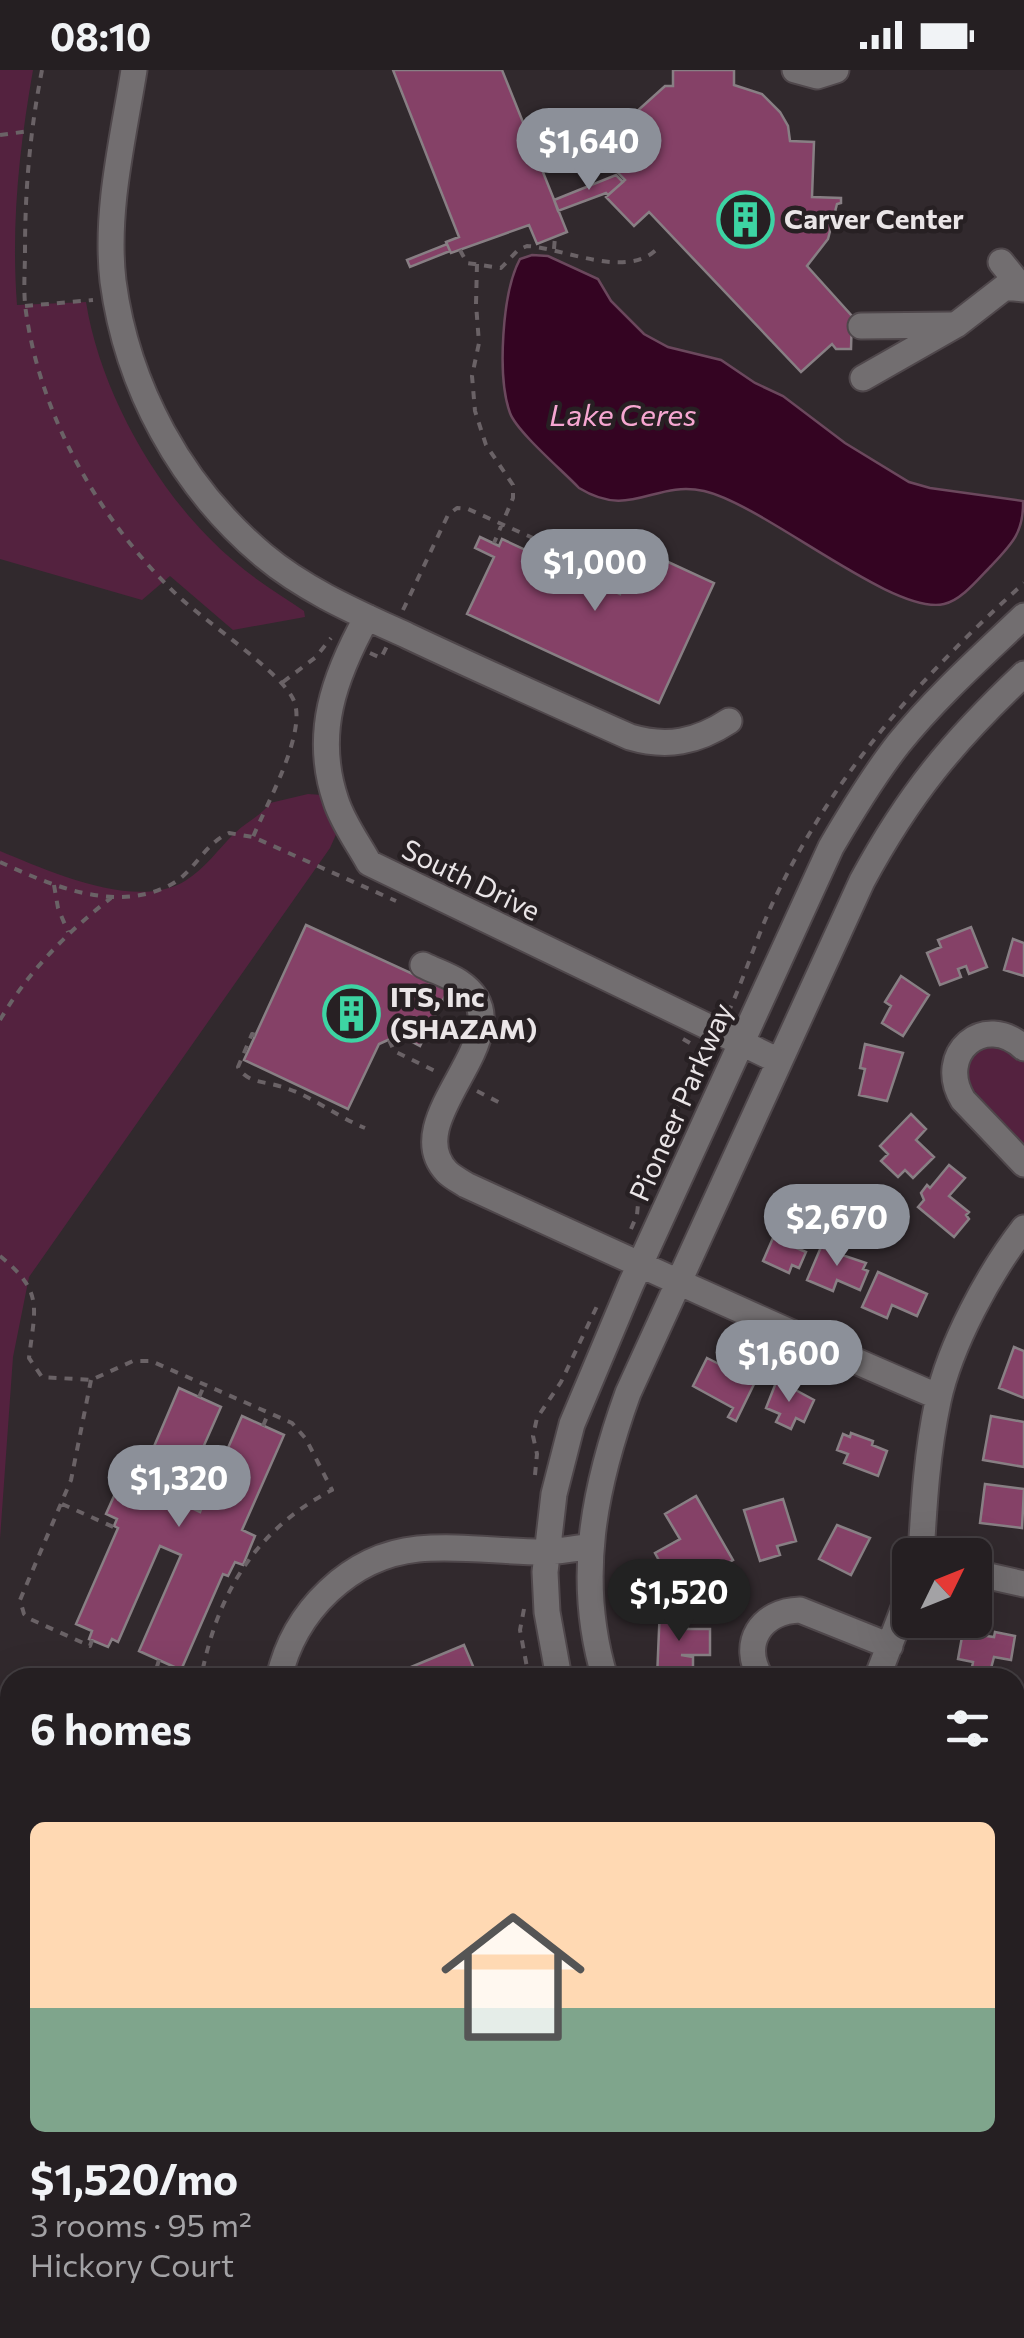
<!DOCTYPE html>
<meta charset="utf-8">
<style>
body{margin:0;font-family:Commissioner,sans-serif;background:#2d272a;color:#f1f3f6;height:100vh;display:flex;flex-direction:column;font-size:38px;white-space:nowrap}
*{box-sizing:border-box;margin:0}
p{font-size:32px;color:#a3a2a5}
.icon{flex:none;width:55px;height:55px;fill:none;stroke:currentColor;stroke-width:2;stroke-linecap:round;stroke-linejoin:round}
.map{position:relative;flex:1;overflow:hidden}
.details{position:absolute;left:0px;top:1598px;width:1025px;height:672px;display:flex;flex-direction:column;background:#251f22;border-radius:30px 30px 0 0;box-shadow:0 10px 40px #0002,0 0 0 2px #423d40}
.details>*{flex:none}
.needle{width:65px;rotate:47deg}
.tools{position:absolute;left:892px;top:1468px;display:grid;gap:20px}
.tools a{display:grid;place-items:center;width:100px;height:100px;border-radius:15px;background:#251f22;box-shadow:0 10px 40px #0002,0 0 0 2px #423d40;font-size:50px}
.price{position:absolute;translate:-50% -85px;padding:0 22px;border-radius:35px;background:#8c9099;color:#fff;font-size:32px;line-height:65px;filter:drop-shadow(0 2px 5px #0008)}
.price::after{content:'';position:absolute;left:50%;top:60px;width:30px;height:22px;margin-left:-15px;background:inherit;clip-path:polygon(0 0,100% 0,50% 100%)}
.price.selected{background:#222;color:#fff}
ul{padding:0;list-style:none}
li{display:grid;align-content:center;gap:20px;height:530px;padding:0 30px}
li span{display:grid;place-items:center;height:310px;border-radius:15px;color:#555}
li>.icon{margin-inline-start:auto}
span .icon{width:180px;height:180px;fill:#fffc;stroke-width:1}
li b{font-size:42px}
h2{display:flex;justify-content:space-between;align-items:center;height:120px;padding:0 30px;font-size:42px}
.status{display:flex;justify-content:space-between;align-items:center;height:70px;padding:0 50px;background:#251f22;direction:ltr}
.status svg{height:28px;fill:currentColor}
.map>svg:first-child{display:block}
.green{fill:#54223f}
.water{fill:#340422;stroke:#6b485d;stroke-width:2.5}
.building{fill:#854167;stroke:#887f84;stroke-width:2.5}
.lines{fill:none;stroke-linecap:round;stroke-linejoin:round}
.minor-casing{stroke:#4f474b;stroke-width:29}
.path{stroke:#6a6266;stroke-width:4;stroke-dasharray:8 8;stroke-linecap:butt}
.minor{stroke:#726e70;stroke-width:25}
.labels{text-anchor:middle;stroke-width:9;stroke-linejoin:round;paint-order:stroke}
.poi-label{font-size:28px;font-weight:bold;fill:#eae5e7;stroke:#272023;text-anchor:start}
.street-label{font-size:28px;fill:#eae5e7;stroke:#272023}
.water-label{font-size:30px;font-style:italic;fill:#f6a6d1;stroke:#272023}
</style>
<div class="status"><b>08:10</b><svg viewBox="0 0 49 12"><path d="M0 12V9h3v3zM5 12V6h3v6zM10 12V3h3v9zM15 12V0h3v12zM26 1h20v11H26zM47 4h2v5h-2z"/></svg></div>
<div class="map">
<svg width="1024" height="2268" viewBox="0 0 1024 2268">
<rect width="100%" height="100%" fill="#31292d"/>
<path class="green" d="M0,0H33C19,80 11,154 17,235L86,232C101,326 162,431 234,491C255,510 281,525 304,541L305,547L233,560L170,506L142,530L0,489Z
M308,724L337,726L351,731L330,778L29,1207L13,1287L0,1469V781C49,801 135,841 185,811C206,798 218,779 235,763C247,751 260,747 270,733Z
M990,970L1024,988V1075L967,1013L965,992Z"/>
<path class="water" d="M532,185L548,186L598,209L611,231L644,264L668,277L721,290L755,313L783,326L845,373L909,412L930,418L1023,431C1024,462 1012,474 991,496C979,508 962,530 944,534C893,546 765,435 704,421C654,410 631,450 579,418C563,401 517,362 510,343C497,307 502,222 520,189Z"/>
<path class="building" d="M393,0H502L567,162L537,174L529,155L451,183L446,172L459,167Z
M673,0H734V15L762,24L780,42L788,56L790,71L814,72L812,127L841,128V133L837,134L828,169L807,196L852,246L851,279H836L832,274L801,302L649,142L634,156L606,127L625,110L595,79L665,16H673Z
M616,105L623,112L608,125L606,123L558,141L554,130Z
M447,174L450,181L410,197L407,190Z
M480,467L499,476L502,469L620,524L640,479L714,513L659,633L467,544L494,487L475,478Z
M306,855L448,920L420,976L399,965L379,974L348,1039L244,990Z
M971,857L987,897L969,904L966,896L958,899L961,907L940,915L927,883L941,877L938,870Z
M1013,869L1024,873V906L1004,900Z
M901,906L929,925L903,966L882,953L891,936L885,932Z
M865,974L903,983L887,1031L859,1025L865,999L860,998Z
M911,1044L926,1059L916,1070L934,1087L913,1108L905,1100L898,1107L881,1091L888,1084L880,1076Z
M949,1095L965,1108L949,1126L969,1142L966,1145L969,1149L954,1167L918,1137L924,1130L921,1123L927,1115L930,1118Z
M773,1168L806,1182L799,1198L792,1195L789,1203L763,1191Z
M835,1171L846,1176L842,1185L866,1193L863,1199L868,1201L860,1220L837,1210L833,1221L807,1210L821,1177L831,1181Z
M878,1202L927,1224L917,1246L892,1235L887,1248L862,1237Z
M1014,1277L1024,1281V1328L999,1318Z
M707,1288L755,1312L736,1351L728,1347L733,1338L693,1316Z
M777,1310L814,1330L804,1352L796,1348L791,1359L776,1352L780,1344L766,1338Z
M179,1318L221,1337L179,1432L200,1442L242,1346L284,1365L242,1460L255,1466L243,1495L235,1492L228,1506L223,1504L181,1600L139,1581L181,1485L160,1476L118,1572L112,1569L108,1577L89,1569L92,1561L76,1554L118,1458L114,1456L117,1449L106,1444L119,1415L130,1420L134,1412L138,1414Z
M991,1346L1024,1352V1397L983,1390Z
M851,1363L873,1371L872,1375L887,1381L878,1406L844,1393L848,1384L837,1380L843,1364L850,1367Z
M985,1414L1024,1419L1022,1458L980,1453Z
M696,1426L733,1490L700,1509L693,1498L670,1511L655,1483L680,1469L665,1444Z
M783,1429L796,1471L777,1476L780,1485L760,1491L744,1440Z
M837,1455L870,1468L851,1505L819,1489Z
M660,1537L687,1538V1559H710V1585H681L693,1587V1608H657Z
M964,1556L980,1559L979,1565L994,1567L995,1562L1015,1566L1011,1590L994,1587L989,1606L971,1603L973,1592L958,1589Z
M464,1575L478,1608H401L399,1602Z
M1015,1696L1024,1698L1023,1734L1015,1732Z
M433,2260H440L467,2268H431Z
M472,2260H553L570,2265V2268H469Z"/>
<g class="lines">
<defs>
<path id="minor" d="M134,0C123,69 105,141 113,211C127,317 181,416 263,485C306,521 358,543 408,566C482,601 556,634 630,667C667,678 697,672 729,651
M795,0L817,6L836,0
M1001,192L1023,219
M861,256L951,255
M863,308L956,255L1005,217L1024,219
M367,547C334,607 313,664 336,731C343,753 358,773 369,793L779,991
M423,895C435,901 448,905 459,912C533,961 394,1047 447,1102C452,1107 460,1111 466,1115C623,1187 780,1259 939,1327
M1024,978C984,941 935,984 963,1030L1024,1094
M921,1485C924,1433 927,1382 938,1331C950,1275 989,1203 1024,1158
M975,1503L1024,1514
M279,1608C294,1541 350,1486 418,1479C460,1475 501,1482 543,1482C558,1482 574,1478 589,1477
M559,1608L547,1542L545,1502L554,1424L572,1354L631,1214L831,777C852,741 873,706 899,673C936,627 981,587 1024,546
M605,1608C575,1510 594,1417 628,1323L862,811C909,724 953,671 1024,604
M761,1608C740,1573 761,1541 800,1540L890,1576
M877,1608L910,1522
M1015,1785L1024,1788
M0,2025L10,2017
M0,2192H10
M136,2260L137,2268
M316,2260L317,2268
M389,2260L391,2268
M4,2268L2,2243L10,2242
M669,2268L672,2260
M713,2268L715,2260
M893,2268L895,2260"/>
</defs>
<use href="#minor" class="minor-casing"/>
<path class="path" d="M42,0C30,61 25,119 25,181C25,201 23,222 26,242C41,348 100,451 177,525C203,550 284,604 294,631C307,663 266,735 253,767
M0,65L30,61
M554,179L555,167
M460,180L467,193L501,198L518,180L527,176C564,178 624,209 656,180
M477,194L476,234L479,273L472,306L475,341L486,375L513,415V428L494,473
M25,236L93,230
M403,540L448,445L457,438L468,439L580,489
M370,583L381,588L387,576
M283,612L316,587L331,568
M0,792C52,816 117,844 172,814C195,801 204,774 229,763L253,767L396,831
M54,815L58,838L68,862
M728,943C745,906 757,866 774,830C835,702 920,607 1024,513
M0,950C28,902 67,862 111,828
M255,965L252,964L238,997C247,1013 263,1011 279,1016C310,1024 335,1046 365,1058
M683,969L709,984
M389,970L394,981L437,1002
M477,1021L502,1034
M631,1159L637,1145L640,1112L684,1021L698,1005L711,979
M0,1186C44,1222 35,1237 29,1288L42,1307L91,1310L133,1291H151L292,1353L306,1369L332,1420C255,1460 217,1524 201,1608
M91,1310L71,1410L20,1530L24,1544L30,1549L90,1576L92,1570
M199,1327L205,1314
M263,1356L268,1344
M535,1405L537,1384L533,1366L537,1348L561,1312L599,1232
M62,1434L118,1459
M524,1539L520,1560L529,1608
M159,1590L156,1600L180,1608"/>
<use href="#minor" class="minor"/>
</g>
<defs>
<symbol id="building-ring" viewBox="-11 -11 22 22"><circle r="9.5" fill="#272023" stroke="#3dd4a3" stroke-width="1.5"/><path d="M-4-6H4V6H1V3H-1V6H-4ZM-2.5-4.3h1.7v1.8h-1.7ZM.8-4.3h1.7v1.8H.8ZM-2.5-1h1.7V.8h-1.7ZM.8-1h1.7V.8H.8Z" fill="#3dd4a3"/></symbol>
</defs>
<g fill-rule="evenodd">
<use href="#building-ring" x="714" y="118" width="63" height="63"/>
<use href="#building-ring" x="320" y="912" width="63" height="63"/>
</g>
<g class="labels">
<g class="poi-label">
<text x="784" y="159">Carver Center</text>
<text x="390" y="937">ITS, Inc<tspan x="390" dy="32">(SHAZAM)</tspan></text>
</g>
<g class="street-label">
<text transform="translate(471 810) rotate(26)" y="10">South Drive</text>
<text transform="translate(681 1032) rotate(-66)" y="10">Pioneer Parkway</text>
</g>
<g class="water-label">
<text x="623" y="356">Lake Ceres</text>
</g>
</g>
</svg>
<div class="tools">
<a><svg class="needle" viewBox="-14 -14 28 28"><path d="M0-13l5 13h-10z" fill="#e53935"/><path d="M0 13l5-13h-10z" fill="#a3a2a5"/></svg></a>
</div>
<b class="price" style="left:589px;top:123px">$1,640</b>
<b class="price" style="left:595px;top:544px">$1,000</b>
<b class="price" style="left:837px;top:1199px">$2,670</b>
<b class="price" style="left:789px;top:1335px">$1,600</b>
<b class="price" style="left:179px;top:1460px">$1,320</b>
<b class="price selected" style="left:679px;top:1574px">$1,520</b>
<section class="details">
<h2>6 homes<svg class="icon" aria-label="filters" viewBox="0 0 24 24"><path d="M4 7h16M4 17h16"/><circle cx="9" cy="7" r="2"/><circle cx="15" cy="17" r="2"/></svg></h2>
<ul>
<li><span style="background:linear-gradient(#ffd9b3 60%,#7fa58c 0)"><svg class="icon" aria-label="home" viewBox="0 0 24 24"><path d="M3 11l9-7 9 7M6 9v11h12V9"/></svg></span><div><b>$1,520/mo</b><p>3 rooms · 95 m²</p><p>Hickory Court</p></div></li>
</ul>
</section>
</div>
